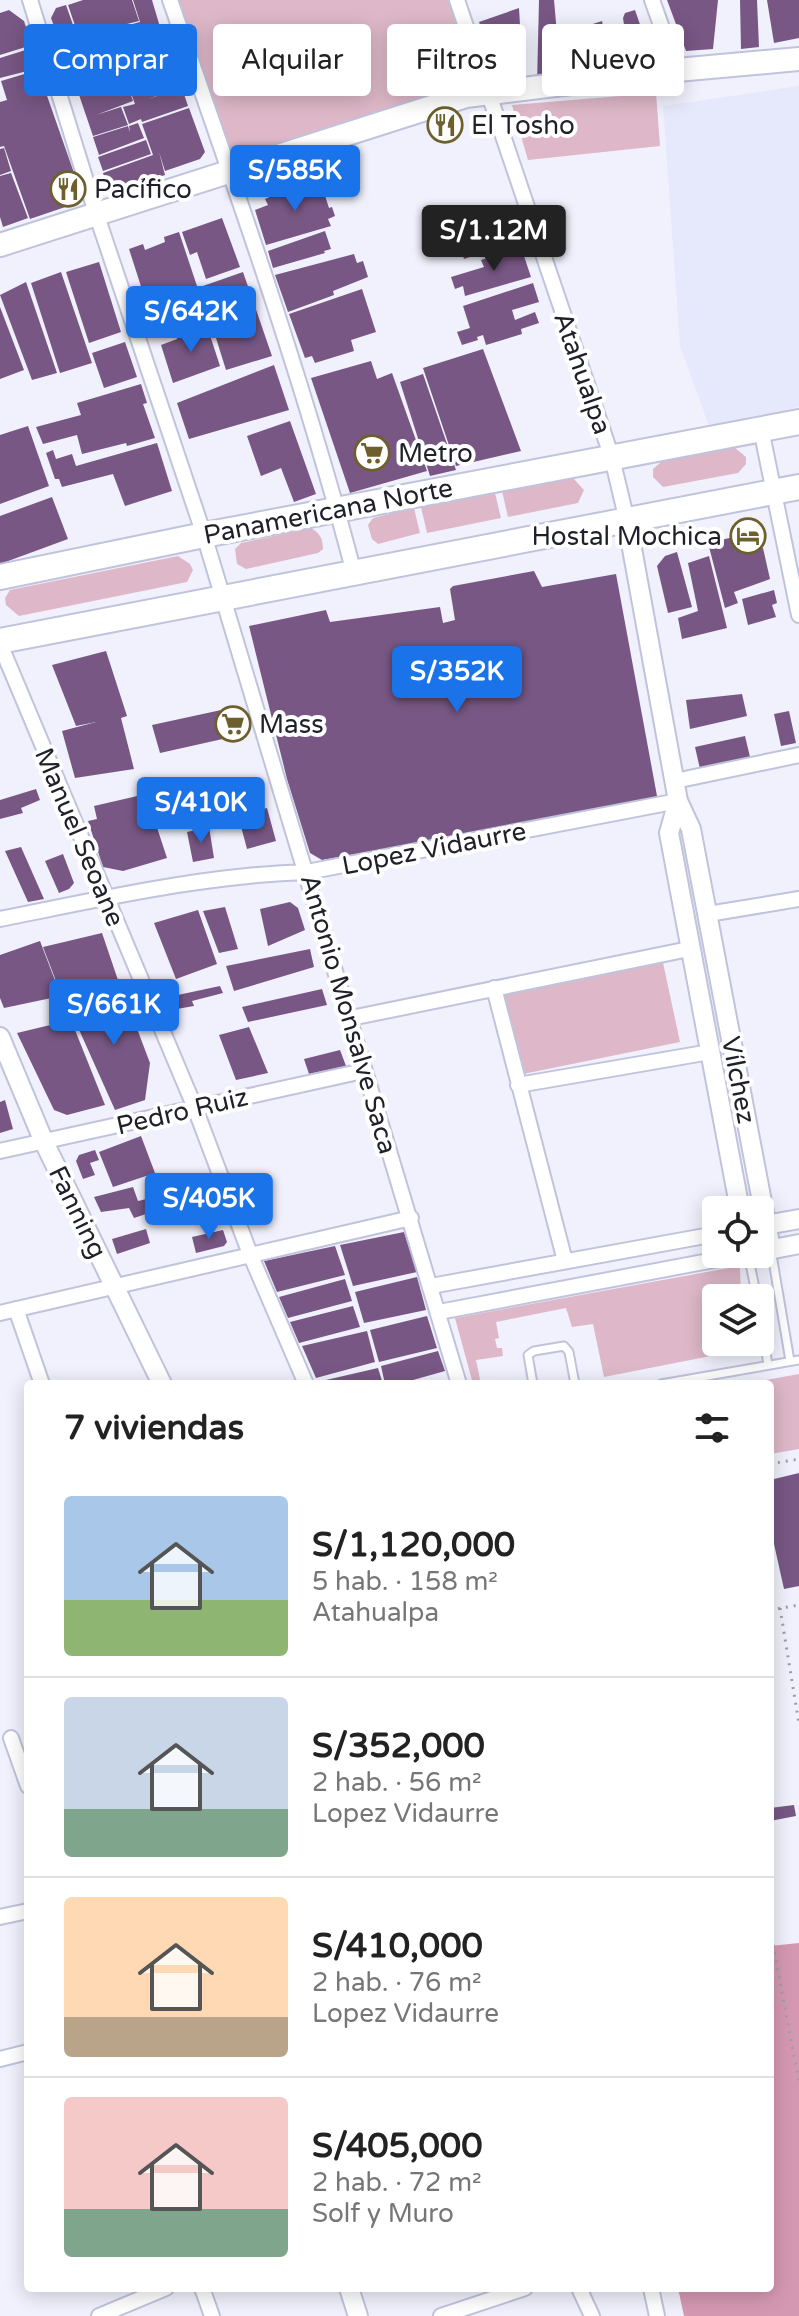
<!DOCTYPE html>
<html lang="es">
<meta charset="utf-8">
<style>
body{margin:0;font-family:"Varela Round",sans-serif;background:#f2f2f2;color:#222;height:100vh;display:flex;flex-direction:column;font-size:30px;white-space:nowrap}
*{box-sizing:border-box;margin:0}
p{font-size:26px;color:#767676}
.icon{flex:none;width:44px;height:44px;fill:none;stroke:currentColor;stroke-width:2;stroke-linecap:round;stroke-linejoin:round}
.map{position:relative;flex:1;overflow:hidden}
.details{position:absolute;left:24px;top:1380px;width:750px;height:912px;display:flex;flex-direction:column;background:#fff;border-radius:8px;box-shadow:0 4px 20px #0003}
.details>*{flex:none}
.hud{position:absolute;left:24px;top:24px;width:752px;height:72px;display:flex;gap:16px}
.controls{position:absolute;left:702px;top:1196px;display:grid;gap:16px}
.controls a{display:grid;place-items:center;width:72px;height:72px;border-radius:8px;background:#fff;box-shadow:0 4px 20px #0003;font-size:40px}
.price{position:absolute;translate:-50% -68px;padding:0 18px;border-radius:8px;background:#1a73e8;color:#fff;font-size:26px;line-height:52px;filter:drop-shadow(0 2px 4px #0008)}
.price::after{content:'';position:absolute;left:50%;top:48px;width:24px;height:18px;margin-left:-12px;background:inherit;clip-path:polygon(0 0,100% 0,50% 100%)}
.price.on{background:#222;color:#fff}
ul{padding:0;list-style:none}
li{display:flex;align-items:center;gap:24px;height:200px;padding:0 40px}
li+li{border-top:2px solid #e0e0e0}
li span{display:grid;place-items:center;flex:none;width:224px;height:160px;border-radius:8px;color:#555}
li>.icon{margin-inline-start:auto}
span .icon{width:96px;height:96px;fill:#fffc;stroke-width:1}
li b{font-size:34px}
h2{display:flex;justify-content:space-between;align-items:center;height:96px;padding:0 40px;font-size:34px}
.tag{padding:0 28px;border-radius:8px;background:#fff;box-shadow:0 4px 20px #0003;font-size:28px;line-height:72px}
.tag.on{background:#1a73e8;color:#fff}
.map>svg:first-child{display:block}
.built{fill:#e6e8fc}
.green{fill:#deb8c8}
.forest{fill:#d598b3}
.building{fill:#785784}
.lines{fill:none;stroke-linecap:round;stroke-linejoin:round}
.service-casing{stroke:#c0c3dc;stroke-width:11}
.minor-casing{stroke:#c0c3dc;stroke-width:18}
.tertiary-casing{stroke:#c0c3dc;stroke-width:22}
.primary-casing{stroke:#c0c3dc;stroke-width:26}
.trunk-casing{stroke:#c0c3dc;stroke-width:28}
.path{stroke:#9d9ea8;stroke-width:3;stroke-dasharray:2 6;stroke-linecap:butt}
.service{stroke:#fff;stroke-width:7}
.minor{stroke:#fff;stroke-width:14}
.tertiary{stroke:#fff;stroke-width:18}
.primary{stroke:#fff;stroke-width:22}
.trunk{stroke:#fff;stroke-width:24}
.labels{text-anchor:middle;stroke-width:8;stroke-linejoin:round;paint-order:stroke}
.poi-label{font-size:26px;fill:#1f2029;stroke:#fff;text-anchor:start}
.street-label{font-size:26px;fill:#1f2029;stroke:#fff}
</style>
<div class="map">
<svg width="799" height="2316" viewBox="0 0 799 2316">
<rect width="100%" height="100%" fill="#f0f1fc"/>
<path class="built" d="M799,86V407L709,426L680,346L663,106Z"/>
<path class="green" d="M170,0H457L486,92L229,171Z
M656,93L660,146L528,160L512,105Z
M734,447L746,457V464L738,473L663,487L653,477V469L662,461Z
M573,478L584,490L578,503L508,517L502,491Z
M495,493L501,518L427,533L421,507Z
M414,508L420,533L378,544L372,539L368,525L373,518Z
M311,528C320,533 323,539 323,549L318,553L246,569L237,564L235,549L241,543Z
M178,556L190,564L193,570L187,582L19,616L6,605L5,598L10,590Z
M662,958L680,1042L523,1074L501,989Z
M734,1267L740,1268L741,1298H716V1342H745L736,1351L604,1377L593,1324L572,1327L566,1308L496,1322L499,1338L495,1339L497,1348H502L503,1356L476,1360L481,1384H473L455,1318Z
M799,1374V1449L770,1454V1384H745Z"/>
<path class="forest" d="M799,1943V2316H684L678,2288H770V1946Z"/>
<path class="building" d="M83,0H132L139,21L111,28L99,33L140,22L133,0H152L160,27L153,31L161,29L181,87L148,99L182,88L188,106L142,122L141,119L129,124L123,107L135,104L123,72L133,101L96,115L121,107L128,125L93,136L76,86L93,80L76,84L72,73L124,55L72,71L67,58L112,43L67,56L63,46L80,40L68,5Z
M539,0H554L557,34L575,26L577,64L567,67L568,75L537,85Z
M667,0H718L713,49L686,51Z
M740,0H757L759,47L741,49Z
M767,0H799V38L774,43Z
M66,5L78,39L61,45L51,18L56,8Z
M519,8L523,76L498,78L479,22Z
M9,10L24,21L32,45L0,55V13Z
M635,10L654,65L631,70L623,18L625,13Z
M602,21L611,67L581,71L580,28Z
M32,48L39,68L0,78V58Z
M38,70L80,190L77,203L30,219L4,146L0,147V102L7,100L1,81Z
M189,108L205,152L200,159L165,171L159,152L165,175L115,192L108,188L103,173L153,155L142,124Z
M138,123L144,138L99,155L93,137L128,126L130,132L129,126Z
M146,140L151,154L103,171L98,157Z
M4,148L11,171L0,175V149Z
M11,173L28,218L3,227L0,217V176Z
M319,177L329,208L332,207L335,216L328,219L331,226L266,245L255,210L268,205L265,199Z
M509,208L519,240L464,259L453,228Z
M222,218L240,267L206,279L197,252L190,255L182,232Z
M325,231L331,249L324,251L325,253L273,268L268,251Z
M179,232L201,298L194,299L199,313L155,330L129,249L143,244L145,250L165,242L164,237Z
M521,247L531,277L465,296L463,286L455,289L451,277L484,267L481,260Z
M354,254L357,263L363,261L368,277L333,291L334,295L288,312L275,275Z
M99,262L121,332L89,343L66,272Z
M61,272L92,363L60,373L31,283Z
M243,272L272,356L226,370L200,287Z
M26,282L57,373L32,380L0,295Z
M533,283L539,302L512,310L515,320L535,312L539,323L521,329L522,334L486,345L483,335L477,337L478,340L462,345L457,332L470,328L463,306Z
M362,289L376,332L351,340L354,351L315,363L312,356L305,358L289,314Z
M0,307L24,370L0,379Z
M206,323L220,366L173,383L161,345L177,339L176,335Z
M125,342L137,377L104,388L92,353Z
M483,349L521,451L456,466L423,368Z
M371,361L377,379L392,373L427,471L350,493L311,378Z
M274,365L289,410L189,439L177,403Z
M423,374L456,470L430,476L400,382Z
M141,384L147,403L143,404L155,438L127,446L126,443L82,454L77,435L43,444L36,427L81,415L77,403Z
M290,421L316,494L294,502L281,468L261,476L247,436Z
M28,426L49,486L0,504V435Z
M157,443L172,491L125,506L113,474L62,487L59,479H55L46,453L53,450L56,459L72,454L76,466Z
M52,497L68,539L0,564V516Z
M751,533L757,548H763L770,579L734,592L738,603L725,608L708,543Z
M677,552L692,607L668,613L657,566L665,556Z
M709,556L727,628L682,639L678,618L698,611L688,563Z
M534,571L542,587L616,574L657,796L653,800L322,860L310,853L287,779L249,626L326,610L330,622L440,607L443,623L455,620L450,589L453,586Z
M774,590L777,603L772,605L776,617L748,625L742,599Z
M106,651L127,716L121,718L134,769L75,778L62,731L96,722L76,726L52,665Z
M742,694L747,716L690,729L686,700Z
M235,707L245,734L160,753L152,725Z
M789,711L796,743L781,746L774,714Z
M745,736L750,757L700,769L695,747Z
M36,789L40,800L21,808L23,813L0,819V800Z
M146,794L167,858L123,871L103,867L88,821L97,819L94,806Z
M267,808L276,841L247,849L238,815Z
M209,827L214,858L193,862L187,832Z
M21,847L44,899L28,902L5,851Z
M63,854L74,883L69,889L59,893L45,861Z
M290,902L298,908L305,930L268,946L260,909Z
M225,907L238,949L219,953L203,911Z
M198,910L217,964L176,979L154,923Z
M102,933L120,986L64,1002L43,947Z
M40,941L61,996L4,1008L0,998V955Z
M310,949L314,967L234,991L226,966Z
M220,986L223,993L192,1001L194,1006L171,1010L169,1005L175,1002L173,996Z
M122,989L150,1063L145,1100L115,1110L68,1005Z
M322,989L327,1005L248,1022L242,1007Z
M71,1020L105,1105L67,1115L54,1110L17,1033Z
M249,1027L268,1073L236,1080L219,1035Z
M340,1050L346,1066L309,1074L304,1059Z
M5,1100L13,1129L0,1133V1102Z
M141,1136L155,1173L113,1187L99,1152Z
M95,1150L99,1160L90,1163L95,1175L83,1179L76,1161L79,1155Z
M133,1187L138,1201L151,1198L155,1211L134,1218L129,1208L101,1212L94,1197Z
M146,1229L150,1243L117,1254L112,1239Z
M223,1230L227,1242L224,1246L196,1253L192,1237Z
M404,1232L417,1272L353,1286L340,1245Z
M335,1246L345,1275L277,1292L264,1261Z
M417,1277L426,1310L364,1323L355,1292Z
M345,1279L352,1301L288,1318L279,1297Z
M353,1306L360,1327L299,1343L290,1322Z
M427,1316L437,1348L379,1362L370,1330Z
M367,1331L375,1362L316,1378L302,1346Z
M438,1351L445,1371L399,1384H385L381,1366Z
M378,1368L383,1384H314L313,1383Z
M799,1473V1586L784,1589L770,1526V1480Z
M794,1805L796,1816L770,1821V1808Z"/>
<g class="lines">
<defs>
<path id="service" d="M771,1249L790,1361
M748,1254L757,1298
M760,1317L768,1365
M533,1384L528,1355L534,1351L564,1346L569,1352L575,1384
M661,1384L799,1360"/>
<path id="minor" d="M30,0L96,213L204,535L459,1384
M170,0C236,189 303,379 354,573
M457,0L612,458L627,521
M652,0L677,70
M761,429L799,615
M0,644L195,1108L250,1254L306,1384
M675,781L799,755
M708,914L799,899
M0,919C101,899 204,875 307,872L678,801
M494,988L565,1261
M351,1018L689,949
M518,1085L710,1052
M0,1151L363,1071
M431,1286L716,1234
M16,1309L42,1384
M439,1312L746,1254
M0,1313L411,1218
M11,1738L28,1786
M0,1917L28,1911
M0,2059L28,2052
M202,2288L212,2316
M579,2288L592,2316
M651,2288L657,2316
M99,2316L166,2288
M441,2316L525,2288"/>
<path id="tertiary" d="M627,521L678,801L669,833L740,1210
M678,801L691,829L771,1249
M0,1037L44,1142L162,1384
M760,1226L799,1219
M763,1251L799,1244
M349,2288L358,2316"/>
<path id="primary" d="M0,245L466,96L677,70L799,59"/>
<path id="trunk" d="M0,577L204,535L799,422
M0,641L799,487"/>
</defs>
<use href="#service" class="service-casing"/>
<use href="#minor" class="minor-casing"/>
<use href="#tertiary" class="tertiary-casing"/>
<use href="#primary" class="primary-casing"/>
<use href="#trunk" class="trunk-casing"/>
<path class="path" d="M770,1464L799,1459
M780,1608L799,1724
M770,1610L799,1605
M770,1929L799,2082"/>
<use href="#service" class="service"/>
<use href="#minor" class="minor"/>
<use href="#tertiary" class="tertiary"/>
<use href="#primary" class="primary"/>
<use href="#trunk" class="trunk"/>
</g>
<defs>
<symbol id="restaurant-ring" viewBox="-11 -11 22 22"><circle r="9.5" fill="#fff" stroke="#6d602d" stroke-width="1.5"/><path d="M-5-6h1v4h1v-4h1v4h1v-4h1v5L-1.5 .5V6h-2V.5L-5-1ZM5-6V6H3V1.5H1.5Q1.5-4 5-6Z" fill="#6d602d"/></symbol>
<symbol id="supermarket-ring" viewBox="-11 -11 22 22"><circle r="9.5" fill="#fff" stroke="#6d602d" stroke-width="1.5"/><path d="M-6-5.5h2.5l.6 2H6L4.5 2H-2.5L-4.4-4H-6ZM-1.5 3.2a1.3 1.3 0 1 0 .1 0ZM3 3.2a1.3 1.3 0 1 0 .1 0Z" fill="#6d602d"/></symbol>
<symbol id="hotel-ring" viewBox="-11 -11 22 22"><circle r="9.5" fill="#fff" stroke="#6d602d" stroke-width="1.5"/><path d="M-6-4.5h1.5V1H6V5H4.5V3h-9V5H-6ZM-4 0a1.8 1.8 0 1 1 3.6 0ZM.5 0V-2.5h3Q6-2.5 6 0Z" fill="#6d602d"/></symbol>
</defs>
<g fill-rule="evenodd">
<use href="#restaurant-ring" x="425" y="105" width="40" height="40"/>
<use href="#restaurant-ring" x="48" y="169" width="40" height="40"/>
<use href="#supermarket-ring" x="352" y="433" width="40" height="40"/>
<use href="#hotel-ring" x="728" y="516" width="40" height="40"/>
<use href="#supermarket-ring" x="213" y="704" width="40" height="40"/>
</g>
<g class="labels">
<g class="poi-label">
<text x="471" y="134">El Tosho</text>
<text x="94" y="198">Pacífico</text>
<text x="398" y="462">Metro</text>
<text x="722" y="545" text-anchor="end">Hostal Mochica</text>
<text x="259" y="733">Mass</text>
</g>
<g class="street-label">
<text transform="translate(583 373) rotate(71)" y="9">Atahualpa</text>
<text transform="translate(328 511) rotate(-11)" y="9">Panamericana Norte</text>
<text transform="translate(80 837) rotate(67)" y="9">Manuel Seoane</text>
<text transform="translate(434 848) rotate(-11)" y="9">Lopez Vidaurre</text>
<text transform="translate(349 1014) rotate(74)" y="9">Antonio Monsalve Saca</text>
<text transform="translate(739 1080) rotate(79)" y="9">Vílchez</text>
<text transform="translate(182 1111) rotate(-13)" y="9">Pedro Ruiz</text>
<text transform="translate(78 1212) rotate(64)" y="9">Fanning</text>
</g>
</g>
</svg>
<div class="controls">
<a><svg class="icon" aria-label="locate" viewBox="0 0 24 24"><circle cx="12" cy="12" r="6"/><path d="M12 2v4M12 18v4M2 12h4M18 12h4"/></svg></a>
<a><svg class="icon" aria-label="layers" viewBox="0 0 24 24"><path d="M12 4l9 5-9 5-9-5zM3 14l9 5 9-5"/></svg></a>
</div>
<b class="price" style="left:295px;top:213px">S/585K</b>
<b class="price on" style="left:494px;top:273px">S/1.12M</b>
<b class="price" style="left:191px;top:354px">S/642K</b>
<b class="price" style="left:457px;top:714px">S/352K</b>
<b class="price" style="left:201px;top:845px">S/410K</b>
<b class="price" style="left:114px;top:1047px">S/661K</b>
<b class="price" style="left:209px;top:1241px">S/405K</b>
<div class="hud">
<a class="tag on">Comprar</a>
<a class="tag">Alquilar</a>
<a class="tag">Filtros</a>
<a class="tag">Nuevo</a>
</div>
<section class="details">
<h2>7 viviendas<svg class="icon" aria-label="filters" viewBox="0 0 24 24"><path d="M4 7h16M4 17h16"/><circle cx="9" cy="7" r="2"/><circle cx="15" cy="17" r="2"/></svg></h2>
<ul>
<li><span style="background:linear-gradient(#a9c7e8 65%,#8fb573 0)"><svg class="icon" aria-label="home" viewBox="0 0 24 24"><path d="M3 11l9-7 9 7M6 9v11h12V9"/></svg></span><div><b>S/1,120,000</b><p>5 hab. · 158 m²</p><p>Atahualpa</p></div></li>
<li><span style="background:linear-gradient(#c9d6e8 70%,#7fa58c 0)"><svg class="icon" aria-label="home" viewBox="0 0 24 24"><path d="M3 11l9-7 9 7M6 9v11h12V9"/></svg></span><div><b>S/352,000</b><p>2 hab. · 56 m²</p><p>Lopez Vidaurre</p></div></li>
<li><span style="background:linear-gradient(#ffd9b3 75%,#b9a48a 0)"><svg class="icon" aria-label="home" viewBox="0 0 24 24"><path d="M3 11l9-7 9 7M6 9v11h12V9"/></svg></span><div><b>S/410,000</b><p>2 hab. · 76 m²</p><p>Lopez Vidaurre</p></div></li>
<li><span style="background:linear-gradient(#f6c9c9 70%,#7fa58c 0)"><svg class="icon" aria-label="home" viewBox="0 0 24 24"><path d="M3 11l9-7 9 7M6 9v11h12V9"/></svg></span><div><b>S/405,000</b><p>2 hab. · 72 m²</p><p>Solf y Muro</p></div></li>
</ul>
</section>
</div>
